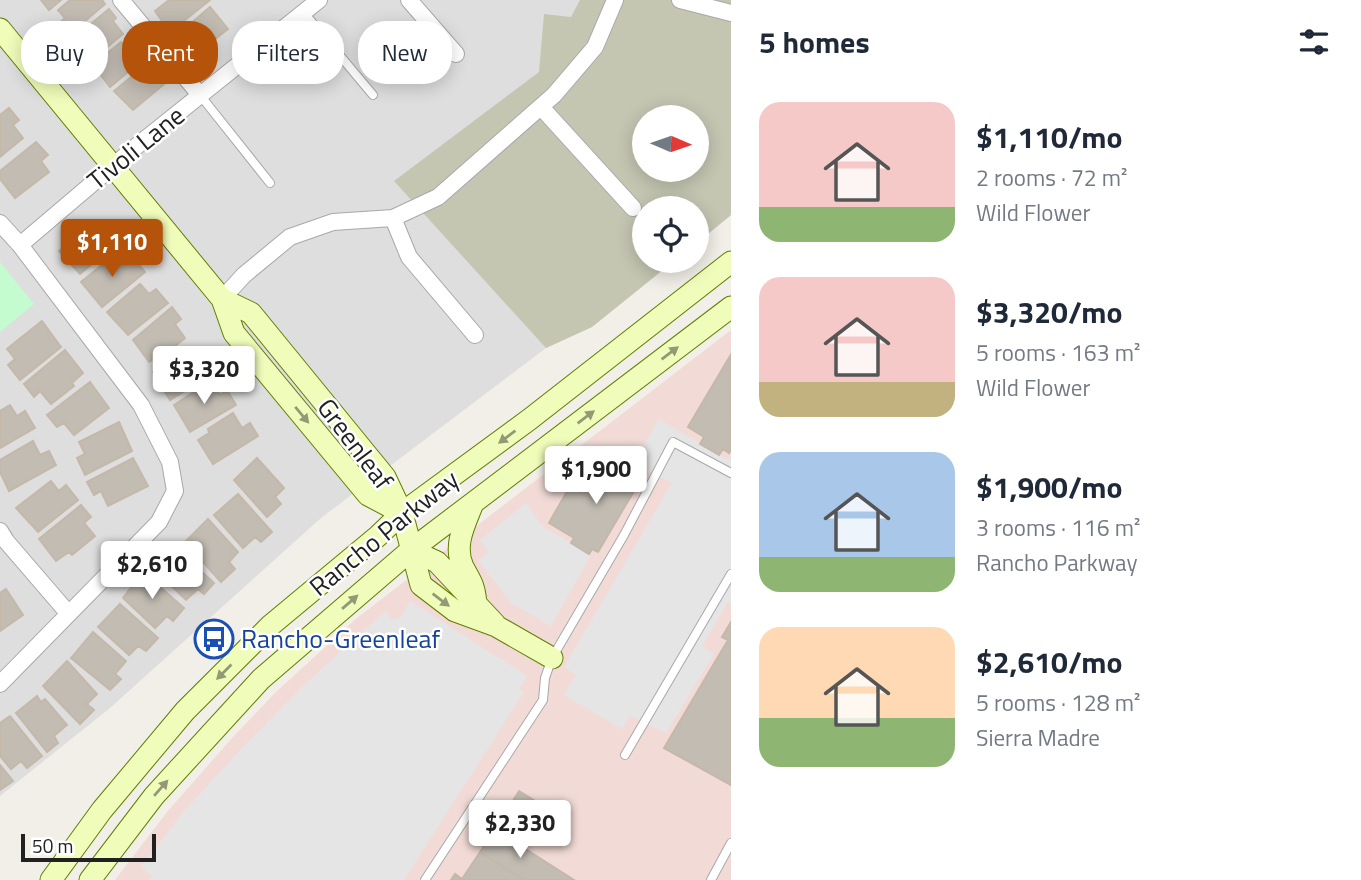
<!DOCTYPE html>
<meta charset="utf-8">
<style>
body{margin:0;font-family:"Titillium Web",sans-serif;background:#f2f2f3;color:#1f2937;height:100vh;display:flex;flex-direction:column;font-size:26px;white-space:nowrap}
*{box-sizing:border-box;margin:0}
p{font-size:23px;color:#747a83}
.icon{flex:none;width:38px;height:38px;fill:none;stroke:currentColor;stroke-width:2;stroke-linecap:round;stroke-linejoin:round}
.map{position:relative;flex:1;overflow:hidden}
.sheet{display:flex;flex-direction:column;background:#fff;width:630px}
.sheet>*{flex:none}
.guide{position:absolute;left:21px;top:21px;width:604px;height:63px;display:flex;gap:14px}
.needle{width:46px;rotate:92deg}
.controls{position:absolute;left:632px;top:105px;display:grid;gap:14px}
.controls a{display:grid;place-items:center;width:77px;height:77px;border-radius:50%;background:#fff;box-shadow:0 4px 18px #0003;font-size:35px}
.scale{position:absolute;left:21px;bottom:18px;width:135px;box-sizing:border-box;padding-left:7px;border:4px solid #212121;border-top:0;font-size:19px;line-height:24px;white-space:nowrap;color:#212121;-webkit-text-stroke:5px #fff;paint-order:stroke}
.price{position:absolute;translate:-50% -60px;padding:0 16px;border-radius:7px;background:#fff;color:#222;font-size:23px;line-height:46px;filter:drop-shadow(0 2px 4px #0008)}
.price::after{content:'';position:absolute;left:50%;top:42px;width:21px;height:16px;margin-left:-10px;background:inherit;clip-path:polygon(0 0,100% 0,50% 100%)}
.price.selected{background:#b45309;color:#fff}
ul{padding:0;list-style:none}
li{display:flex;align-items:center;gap:21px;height:175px;padding:0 28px}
li span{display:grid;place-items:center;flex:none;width:196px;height:140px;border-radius:21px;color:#555}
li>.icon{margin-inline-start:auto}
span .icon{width:84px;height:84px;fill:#fffc;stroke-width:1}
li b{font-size:30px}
h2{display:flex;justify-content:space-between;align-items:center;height:84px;padding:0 28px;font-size:30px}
.pill{padding:0 24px;border-radius:28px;background:#fff;box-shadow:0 4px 18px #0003;font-size:24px;line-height:63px}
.pill.selected{background:#b45309;color:#fff}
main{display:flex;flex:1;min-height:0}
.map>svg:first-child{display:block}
.residential{fill:#dfdede;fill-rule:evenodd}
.commercial{fill:#f2dbd6}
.construction{fill:#c4c6b2;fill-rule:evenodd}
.park{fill:#c4fccf}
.parking{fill:#e5e5e5}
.building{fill:#c2bcb3;stroke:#c4b8a8;stroke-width:2}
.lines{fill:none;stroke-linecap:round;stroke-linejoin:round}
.lane-casing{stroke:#a8a8a8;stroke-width:10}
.street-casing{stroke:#a8a8a8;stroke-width:18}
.secondary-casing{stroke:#607e01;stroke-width:23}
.lane{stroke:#fff;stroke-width:8}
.street{stroke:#fff;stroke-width:16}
.secondary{stroke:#f0fcba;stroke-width:21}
.oneway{fill:#939975}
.labels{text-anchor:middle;stroke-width:5;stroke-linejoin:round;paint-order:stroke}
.street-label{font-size:26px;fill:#212121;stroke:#fff}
.transit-label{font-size:26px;fill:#164399;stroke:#fff;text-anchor:start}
</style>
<main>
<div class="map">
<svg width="731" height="880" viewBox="0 0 731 880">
<rect width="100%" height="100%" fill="#f1efe7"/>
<path class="residential" d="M0,0H731V215L697,243L696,208H644V261H674L592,327L546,348L321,518L110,708L0,796ZM644,117H696V170H644Z"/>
<path class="commercial" d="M731,330V880H115L167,812L232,738L276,692L357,618Z"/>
<path class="construction" d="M580,0H731V215L697,243L696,208H644V261H674L592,327L546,348L394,181L539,72L544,14L571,17ZM644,117H696V170H644Z"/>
<path class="park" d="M0,262L34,304L0,332Z"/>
<path class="parking" d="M659,419L728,460L731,456V604L728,602L702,646L714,654L666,733L630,716L622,729L564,695L576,675L564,667L672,483L634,464Z
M526,503L542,526L591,555L551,626L512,604L478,560L488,552L480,540Z
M410,601L527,676L519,689L524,692L404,880H149L152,876L141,867L185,810L244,746L305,684L361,633L386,611L392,620L400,618Z"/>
<path class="building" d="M41,0H61L49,10Z
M70,0H102L105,4L66,37L57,25L65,18L58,10Z
M169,0H210L170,32L155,11Z
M210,7L228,29L193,56L182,43L188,38L182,31Z
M109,9L116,18L113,21L123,34L90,61L74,38Z
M121,42L126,48L134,43L146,57L110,87L93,65Z
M147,64L158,77L162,74L168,81L133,110L114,91Z
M9,108L19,120L13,125L23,138L0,157V115Z
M36,142L48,155L41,161L49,172L15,198L0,179V171Z
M92,224L100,234L108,228L119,242L80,274L59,251Z
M117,253L128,265L135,260L145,272L102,307L81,282Z
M140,284L149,294L156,289L168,303L128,335L107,312Z
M172,307L181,319L175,324L185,338L159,359L157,357L149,362L133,340Z
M42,321L61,347L20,380L8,365L15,359L7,349Z
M191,348L197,360L206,355L216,371L170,400L153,372Z
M65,350L83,373L72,383L74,386L51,404L40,391L34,397L24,384Z
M730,356L731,450L729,453L723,449L719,455L700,444L704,437L688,427Z
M211,381L220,395L227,390L236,405L190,432L174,405Z
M90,382L109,408L74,435L64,423L57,427L47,415Z
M10,405L17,416L25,411L35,428L0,448V411Z
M233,413L242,428L250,423L258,436L213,464L198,440L209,433L208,429Z
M119,422L132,451L85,475L77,458L85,454L79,442Z
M33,441L40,455L49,451L56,465L9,491L0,472V460Z
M133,458L148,486L108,506L101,491L94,495L87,482Z
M257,458L284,488L275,497L281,504L267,517L234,480Z
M605,458L618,466L620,461L633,469L631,473L641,479L598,552L592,549L589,554L571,543L574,538L549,523L570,486L584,494Z
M51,481L59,491L66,485L78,500L38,532L16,508Z
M238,494L272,532L261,542L255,537L243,548L214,515Z
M81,505L91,517L84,523L95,536L72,555L69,552L56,561L39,539Z
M208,519L238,552L229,562L235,569L221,582L185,542Z
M177,549L214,583L204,594L198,589L186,600L157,572Z
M143,572L184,608L173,621L167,616L155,628L123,598Z
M6,589L23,615L0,631V593Z
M120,604L158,638L146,651L138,646L129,655L98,627Z
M731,622V785L664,748L728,640L722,637Z
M93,632L126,661L115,674L121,679L110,690L71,658Z
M67,661L97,694L87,704L94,710L80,724L43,686Z
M37,696L41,702L45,699L67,725L54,736L58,743L47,752L16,713Z
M10,716L42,756L27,768L21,761L11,769L0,756V723Z
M0,765L13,781L0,790Z
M519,791L537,802L513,841L495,830Z
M495,830L513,841L574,880H524L480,852Z
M480,852L524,880H451L455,874L462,879Z"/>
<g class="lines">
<defs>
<path id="lane" d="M305,14L373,95
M200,95L270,183
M625,755L731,574
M425,880L543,700L545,678L552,658L624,535L673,442L731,473
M711,880L731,843"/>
<path id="street" d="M121,0L200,95
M409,0L456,54
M680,0L731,13
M541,107L633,208
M393,218L409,257L475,335
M0,223L20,245L141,405L170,462L175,491L159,522L0,684
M20,245L133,149L319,0
M222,299L244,275L290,237L333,222L393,218L438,197L554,95L595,47L615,0
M0,531L6,541L68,613"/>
<path id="secondary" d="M0,29L222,299L234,333L368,495L402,513
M222,299L251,313L385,477L402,513L421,585L455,611L496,626L552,658
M473,503C465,524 453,545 463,567C471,582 474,584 476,603
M411,550L437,562L495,624
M51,880L102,810L185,711L271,625L378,536L402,513L530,419L731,262
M90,880L154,796L261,679L411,550L731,307"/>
</defs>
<use href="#lane" class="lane-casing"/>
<use href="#street" class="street-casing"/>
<use href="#secondary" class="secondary-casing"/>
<use href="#lane" class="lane"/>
<use href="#street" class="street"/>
<use href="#secondary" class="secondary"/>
</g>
<defs><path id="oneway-solid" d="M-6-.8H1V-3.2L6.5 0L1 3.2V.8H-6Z" transform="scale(1.75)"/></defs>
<g class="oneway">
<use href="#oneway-solid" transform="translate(670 353) rotate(-37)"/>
<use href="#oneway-solid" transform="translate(302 415) rotate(50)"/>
<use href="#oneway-solid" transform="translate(586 417) rotate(-37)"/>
<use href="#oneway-solid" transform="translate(507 437) rotate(143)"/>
<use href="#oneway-solid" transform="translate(441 600) rotate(37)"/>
<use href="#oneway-solid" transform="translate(350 602) rotate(-41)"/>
<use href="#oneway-solid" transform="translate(224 672) rotate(135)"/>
<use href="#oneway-solid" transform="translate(161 788) rotate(-49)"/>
</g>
<defs>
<symbol id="bus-ring" viewBox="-11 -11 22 22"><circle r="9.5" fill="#fff" stroke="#1a4fb4" stroke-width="1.5"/><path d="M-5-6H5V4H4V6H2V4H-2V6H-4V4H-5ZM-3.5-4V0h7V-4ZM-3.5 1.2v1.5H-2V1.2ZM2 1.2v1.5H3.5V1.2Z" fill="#1a4fb4"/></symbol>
</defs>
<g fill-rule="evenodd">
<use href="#bus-ring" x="192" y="617" width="44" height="44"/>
</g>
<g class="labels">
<g class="street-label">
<text transform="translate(136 148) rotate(-39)" y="9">Tivoli Lane</text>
<text transform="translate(355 444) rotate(53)" y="9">Greenleaf</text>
<text transform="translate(384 533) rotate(-39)" y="9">Rancho Parkway</text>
</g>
<g class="transit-label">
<text x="241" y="648">Rancho-Greenleaf</text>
</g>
</g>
</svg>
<div class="controls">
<a><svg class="needle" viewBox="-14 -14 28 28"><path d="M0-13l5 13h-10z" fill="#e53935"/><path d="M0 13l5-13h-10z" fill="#747a83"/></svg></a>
<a><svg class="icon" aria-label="locate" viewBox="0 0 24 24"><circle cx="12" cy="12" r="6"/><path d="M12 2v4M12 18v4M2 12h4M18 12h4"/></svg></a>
</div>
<div class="scale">50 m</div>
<b class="price selected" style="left:112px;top:279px">$1,110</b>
<b class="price" style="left:204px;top:406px">$3,320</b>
<b class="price" style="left:596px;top:506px">$1,900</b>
<b class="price" style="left:152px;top:601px">$2,610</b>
<b class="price" style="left:520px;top:860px">$2,330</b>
<div class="guide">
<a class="pill">Buy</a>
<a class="pill selected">Rent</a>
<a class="pill">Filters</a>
<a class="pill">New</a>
</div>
</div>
<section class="sheet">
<h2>5 homes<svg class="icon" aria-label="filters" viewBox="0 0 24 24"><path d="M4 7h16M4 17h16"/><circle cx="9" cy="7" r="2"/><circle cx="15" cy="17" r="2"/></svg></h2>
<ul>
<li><span style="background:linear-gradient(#f6c9c9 75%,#8fb573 0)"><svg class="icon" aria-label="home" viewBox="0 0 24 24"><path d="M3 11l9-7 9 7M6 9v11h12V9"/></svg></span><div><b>$1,110/mo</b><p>2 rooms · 72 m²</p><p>Wild Flower</p></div></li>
<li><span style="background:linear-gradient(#f6c9c9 75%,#c2b280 0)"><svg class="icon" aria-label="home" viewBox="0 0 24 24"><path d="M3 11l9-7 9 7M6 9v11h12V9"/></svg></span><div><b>$3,320/mo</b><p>5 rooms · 163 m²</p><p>Wild Flower</p></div></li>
<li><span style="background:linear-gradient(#a9c7e8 75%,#8fb573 0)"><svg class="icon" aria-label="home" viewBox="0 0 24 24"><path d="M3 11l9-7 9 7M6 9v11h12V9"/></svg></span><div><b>$1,900/mo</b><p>3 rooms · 116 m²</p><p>Rancho Parkway</p></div></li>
<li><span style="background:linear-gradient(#ffd9b3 65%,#8fb573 0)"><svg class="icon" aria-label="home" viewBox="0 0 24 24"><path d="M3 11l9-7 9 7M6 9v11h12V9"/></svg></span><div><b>$2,610/mo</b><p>5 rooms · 128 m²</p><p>Sierra Madre</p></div></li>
</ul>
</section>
</main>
